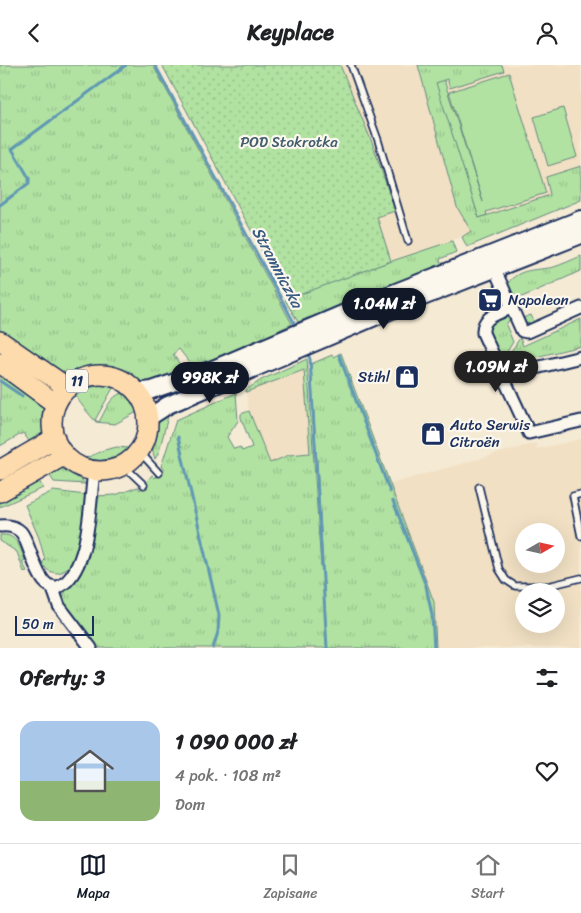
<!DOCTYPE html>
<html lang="pl">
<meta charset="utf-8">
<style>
body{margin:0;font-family:Sriracha,sans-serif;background:#f6f6f6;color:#202124;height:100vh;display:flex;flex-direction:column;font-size:19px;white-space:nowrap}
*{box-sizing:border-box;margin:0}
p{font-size:16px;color:#757577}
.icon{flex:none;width:28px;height:28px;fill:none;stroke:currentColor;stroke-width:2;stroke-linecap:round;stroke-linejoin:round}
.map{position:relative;height:583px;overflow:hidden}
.details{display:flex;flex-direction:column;background:#fff;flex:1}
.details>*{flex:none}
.needle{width:32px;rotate:81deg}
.buttons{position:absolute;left:515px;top:458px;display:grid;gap:10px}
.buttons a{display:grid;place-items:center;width:50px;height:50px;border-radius:50%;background:#fff;box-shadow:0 5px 20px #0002;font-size:25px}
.scale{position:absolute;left:15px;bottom:12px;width:79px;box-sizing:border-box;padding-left:5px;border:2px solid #1b2f5e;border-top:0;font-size:14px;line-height:18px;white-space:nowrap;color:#1b2f5e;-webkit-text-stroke:4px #fbf7ec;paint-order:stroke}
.price{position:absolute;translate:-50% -42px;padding:0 11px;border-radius:18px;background:#111827;color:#fff;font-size:16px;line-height:32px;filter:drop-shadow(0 1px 2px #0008)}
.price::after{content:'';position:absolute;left:50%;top:30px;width:15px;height:11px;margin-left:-8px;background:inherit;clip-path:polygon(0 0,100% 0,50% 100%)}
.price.active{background:#222;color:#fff}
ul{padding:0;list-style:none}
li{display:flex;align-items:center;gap:15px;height:125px;padding:0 20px}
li+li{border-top:1px solid #e0e0e0}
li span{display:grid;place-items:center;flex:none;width:140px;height:100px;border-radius:15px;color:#555}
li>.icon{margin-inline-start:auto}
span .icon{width:60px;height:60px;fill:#fffc;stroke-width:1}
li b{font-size:21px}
h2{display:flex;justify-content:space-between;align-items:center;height:60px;padding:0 20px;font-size:21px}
header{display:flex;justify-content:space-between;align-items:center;height:65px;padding:0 20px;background:#fff;font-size:22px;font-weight:800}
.menu{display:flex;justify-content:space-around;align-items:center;height:70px;border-top:1px solid #e0e0e0;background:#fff;font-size:14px;color:#757577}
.menu a{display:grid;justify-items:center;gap:2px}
.menu .active{color:#111827}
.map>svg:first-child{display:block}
.built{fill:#f1e0c3;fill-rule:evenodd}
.grass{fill:url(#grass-tufts);stroke:#668880}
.garden{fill:url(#garden-dots);stroke:#668880}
.pitch{fill:#b1e2a1;stroke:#668880}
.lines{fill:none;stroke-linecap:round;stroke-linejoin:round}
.stream{stroke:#6198b4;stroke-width:3}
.lane-casing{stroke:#1b2f5e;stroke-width:9}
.street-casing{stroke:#1b2f5e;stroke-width:15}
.secondary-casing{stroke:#1b2f5e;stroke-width:20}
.primary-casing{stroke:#1b2f5e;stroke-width:22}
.lane{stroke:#fbf7ec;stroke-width:5.5}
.street{stroke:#fbf7ec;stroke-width:11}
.secondary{stroke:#fbf7ec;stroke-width:16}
.primary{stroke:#fedbac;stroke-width:19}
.labels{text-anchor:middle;stroke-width:4.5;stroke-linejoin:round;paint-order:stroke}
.shield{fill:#fbf7ec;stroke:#5e6b89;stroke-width:1}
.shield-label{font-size:14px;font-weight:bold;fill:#1b2f5e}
.park-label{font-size:15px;fill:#405c6f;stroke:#fbf7ec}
.poi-label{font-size:15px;fill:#1b2f5e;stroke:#fbf7ec;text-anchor:start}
.water-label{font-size:16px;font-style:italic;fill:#385b82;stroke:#fbf7ec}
</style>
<header><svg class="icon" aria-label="back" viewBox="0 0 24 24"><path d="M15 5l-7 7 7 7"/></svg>Keyplace<svg class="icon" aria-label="person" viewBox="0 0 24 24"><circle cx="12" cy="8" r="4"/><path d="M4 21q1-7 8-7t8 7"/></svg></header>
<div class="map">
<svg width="581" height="583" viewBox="0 0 581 583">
<defs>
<pattern id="grass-tufts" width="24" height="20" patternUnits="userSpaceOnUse" patternTransform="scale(1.25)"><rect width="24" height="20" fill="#b1e2a1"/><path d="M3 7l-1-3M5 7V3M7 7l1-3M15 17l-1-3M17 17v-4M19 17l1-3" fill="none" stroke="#98c28d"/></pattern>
<pattern id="garden-dots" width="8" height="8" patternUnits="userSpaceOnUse" patternTransform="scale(1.25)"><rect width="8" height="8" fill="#b1e2a1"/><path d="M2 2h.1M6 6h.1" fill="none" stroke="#98c28d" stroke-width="1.8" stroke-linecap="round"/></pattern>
</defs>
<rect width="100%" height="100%" fill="#f5ead4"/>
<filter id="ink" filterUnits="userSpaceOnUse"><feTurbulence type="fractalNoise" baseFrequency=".02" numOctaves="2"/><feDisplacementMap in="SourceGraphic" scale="10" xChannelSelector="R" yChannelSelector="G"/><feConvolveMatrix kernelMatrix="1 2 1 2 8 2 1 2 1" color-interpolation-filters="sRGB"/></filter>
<g filter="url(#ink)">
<path class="built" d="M340,0H418L457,142L471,166L452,176L391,196L376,151L395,146L359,46Z
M427,0H581V121L474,166Z
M304,305L310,388L289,390L270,399L249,346L246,327Z
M581,374V583H436L434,537L390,419L536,378L537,384ZM524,466H556V499H524ZM524,526H556V559H524Z"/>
<path class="grass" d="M0,0H153L292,259L279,265L281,269L225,293L193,302L179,284L173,289L181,301C179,316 155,316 142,319C124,311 111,299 89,304C81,306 74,310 66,310L0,269Z
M418,0H502L504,6L450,23L447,14L437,18L479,153L550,130L546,112L581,101V135L467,182L462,172L471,166L457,142Z
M452,176L456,187L440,194L442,203L312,256L310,252L298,257L285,235L332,216Z
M581,191V206L515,235L523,253L531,250L535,258L525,259L507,219C520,202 536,206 554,202C563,199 572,195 581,191Z
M509,249L511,252L506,260L513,277L502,295H498L486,268L488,257Z
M581,254V281L507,299L513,305L507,307L501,301L520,273L523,281Z
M341,288L434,537L436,583H97L62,535C64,522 81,511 87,497C94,477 92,452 96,431L115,430L138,422L140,425L152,410L155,413L164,405L161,402L176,355L236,328L238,356L227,372L234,384L240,382L242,386L252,382L241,353V349L249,346L270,398L289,390L310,388L304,305L246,327V325L261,315L307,294L321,502H323L311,299L332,290L333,292Z
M0,305L45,342L43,367L32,380L23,368L0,381Z
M103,320L113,323L95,355L99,357C105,347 110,330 123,328L132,338L137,347L115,359L96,357C89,349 81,340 75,330L88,323Z
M226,323H229L168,351L159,387L155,394C150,382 152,358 164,349C175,341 211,329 226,323Z
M117,382L128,383C116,395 102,398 86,393L104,385Z
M61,402L76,407L85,419L54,417L47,406Z
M37,412L43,423L0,442V434Z
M53,426L86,430C83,447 80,506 58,508C50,508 45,504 42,498L45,495L39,473L25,440Z
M0,470C17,468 20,483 25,495L22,497L27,506L24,507L17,487L0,476Z"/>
<path class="garden" d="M162,0H340L373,80L395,146L377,152L391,196L288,234Z"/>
<path class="pitch" d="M509,8L546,128L486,147L487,150L479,153L436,18L444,15L483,137L449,27Z
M563,43L577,92L548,101L534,52Z"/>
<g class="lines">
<path class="stream" d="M155,0L297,263
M0,140L29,118V113L12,84L126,0
M307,287L310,294L327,583
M339,290L390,427
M0,316L22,331
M178,372L219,550L218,567L213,583
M393,436L426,521L432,550L434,583"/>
<defs>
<path id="lane" d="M351,0L378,75L408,176
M139,386L159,408
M123,400L144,420
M479,422L499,504L506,515L515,521H548L581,513
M581,429L573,431L581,471"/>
<path id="street" d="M495,205L522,266L527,267L581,243
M511,243C498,249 482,251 483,268L529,368L581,356
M503,311L581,292
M0,461C8,460 15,461 21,467C32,479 39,542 67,516C90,493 90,437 94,405
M52,521L59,541L91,583"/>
<path id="secondary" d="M137,327L152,325L213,304L373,236L581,154
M148,353L168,340L415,235L581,170"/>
<path id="primary" d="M0,276L68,323
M0,298L56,339
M52 358a48 48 0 1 1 96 0a48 48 0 1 1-96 0Z
M0,405L55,373
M0,427L65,390"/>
</defs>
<use href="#lane" class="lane-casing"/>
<use href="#street" class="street-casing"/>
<use href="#secondary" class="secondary-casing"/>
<use href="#primary" class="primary-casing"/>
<use href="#lane" class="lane"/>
<use href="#street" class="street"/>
<use href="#secondary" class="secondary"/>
<use href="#primary" class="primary"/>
</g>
</g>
<defs>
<symbol id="supermarket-square" viewBox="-11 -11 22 22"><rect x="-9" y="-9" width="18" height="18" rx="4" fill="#1b2f5e" stroke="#fbf7ec"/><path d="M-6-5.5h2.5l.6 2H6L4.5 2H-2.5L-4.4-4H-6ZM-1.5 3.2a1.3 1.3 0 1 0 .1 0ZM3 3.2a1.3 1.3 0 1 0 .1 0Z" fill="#fff"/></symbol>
<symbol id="shop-square" viewBox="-11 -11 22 22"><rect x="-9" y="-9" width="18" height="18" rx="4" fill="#1b2f5e" stroke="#fbf7ec"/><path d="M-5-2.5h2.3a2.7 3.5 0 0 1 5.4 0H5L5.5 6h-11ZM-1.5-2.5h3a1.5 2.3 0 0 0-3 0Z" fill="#fff"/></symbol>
</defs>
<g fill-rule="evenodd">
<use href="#supermarket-square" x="476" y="221" width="28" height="28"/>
<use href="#shop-square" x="393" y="298" width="28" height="28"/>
<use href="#shop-square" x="419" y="355" width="28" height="28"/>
</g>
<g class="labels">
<rect class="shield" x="66" y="304.5" width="22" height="23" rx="4"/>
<g class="shield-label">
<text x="77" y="321">11</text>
</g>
<g class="park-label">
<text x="289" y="82">POD Stokrotka</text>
</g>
<g class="poi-label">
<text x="508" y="240">Napoleon</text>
<text x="390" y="317" text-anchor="end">Stihl</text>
<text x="450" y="365">Auto Serwis<tspan x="450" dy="17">Citroën</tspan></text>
</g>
<g class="water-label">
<text transform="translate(278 202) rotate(62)" y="6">Stramniczka</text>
</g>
</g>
</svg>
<div class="buttons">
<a><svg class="needle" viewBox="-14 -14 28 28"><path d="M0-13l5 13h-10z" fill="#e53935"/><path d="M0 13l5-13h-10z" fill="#757577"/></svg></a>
<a><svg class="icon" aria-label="layers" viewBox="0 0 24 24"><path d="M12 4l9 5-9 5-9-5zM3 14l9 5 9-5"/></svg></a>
</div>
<div class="scale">50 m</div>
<b class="price" style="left:384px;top:265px">1.04M zł</b>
<b class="price active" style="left:496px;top:328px">1.09M zł</b>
<b class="price" style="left:210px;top:339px">998K zł</b>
</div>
<section class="details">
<h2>Oferty: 3<svg class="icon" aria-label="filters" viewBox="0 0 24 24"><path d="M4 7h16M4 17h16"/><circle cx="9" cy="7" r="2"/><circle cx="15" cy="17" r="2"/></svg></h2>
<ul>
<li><span style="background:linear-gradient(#a9c7e8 60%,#8fb573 0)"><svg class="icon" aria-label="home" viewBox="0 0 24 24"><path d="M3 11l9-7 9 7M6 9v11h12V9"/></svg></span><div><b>1 090 000 zł</b><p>4 pok. · 108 m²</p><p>Dom</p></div><svg class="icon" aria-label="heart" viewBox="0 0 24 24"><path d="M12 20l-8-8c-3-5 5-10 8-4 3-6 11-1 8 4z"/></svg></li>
</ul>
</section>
<nav class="menu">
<a class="active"><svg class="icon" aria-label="map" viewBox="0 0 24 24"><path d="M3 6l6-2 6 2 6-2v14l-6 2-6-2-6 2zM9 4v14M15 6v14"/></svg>Mapa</a>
<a><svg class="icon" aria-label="saved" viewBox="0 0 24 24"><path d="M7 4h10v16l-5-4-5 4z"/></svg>Zapisane</a>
<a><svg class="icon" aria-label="home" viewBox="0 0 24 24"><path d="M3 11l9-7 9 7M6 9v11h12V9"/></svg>Start</a>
</nav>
